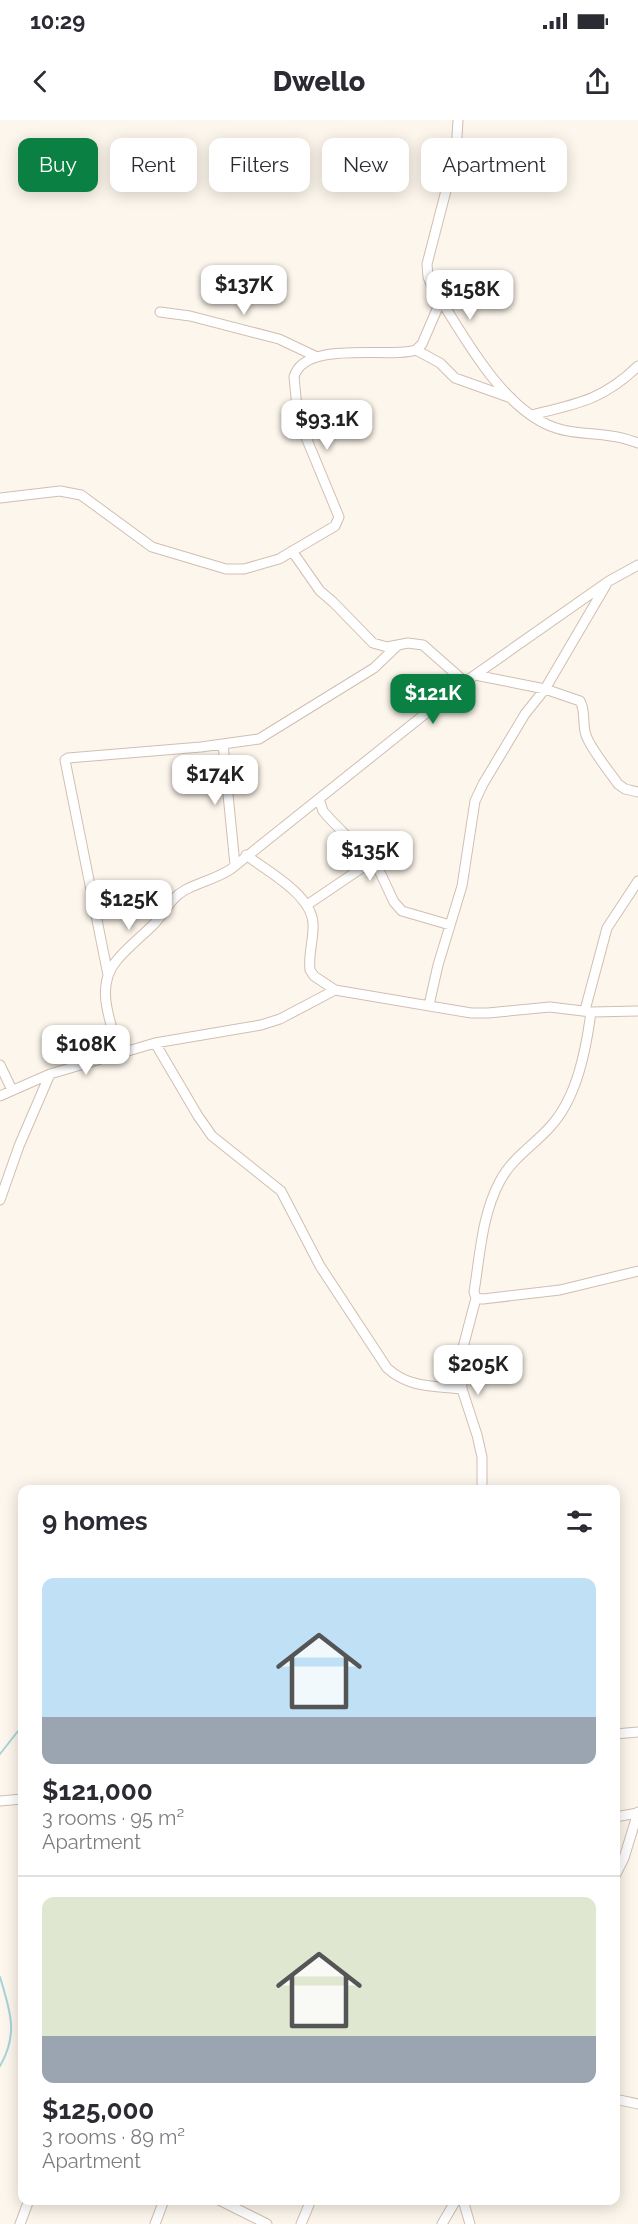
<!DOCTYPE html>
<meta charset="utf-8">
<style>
body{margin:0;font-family:Raleway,sans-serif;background:#f7f7f7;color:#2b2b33;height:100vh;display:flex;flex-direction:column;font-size:22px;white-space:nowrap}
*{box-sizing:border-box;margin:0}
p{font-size:20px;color:#7c7c81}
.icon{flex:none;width:33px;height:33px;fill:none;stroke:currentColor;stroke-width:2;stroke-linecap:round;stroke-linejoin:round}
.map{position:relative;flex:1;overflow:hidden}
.details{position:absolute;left:18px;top:1365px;width:602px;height:720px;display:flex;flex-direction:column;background:#fff;border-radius:12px;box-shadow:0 3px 15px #0003}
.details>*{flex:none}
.guide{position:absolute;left:18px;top:18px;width:603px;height:54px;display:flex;gap:12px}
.price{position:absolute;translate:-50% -51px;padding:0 14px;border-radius:12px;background:#fff;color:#222;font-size:20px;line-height:39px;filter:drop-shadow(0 2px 3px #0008)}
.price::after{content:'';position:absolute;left:50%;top:36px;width:18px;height:14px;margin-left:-9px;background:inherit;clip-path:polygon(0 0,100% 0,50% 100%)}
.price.selected{background:#0b8043;color:#fff}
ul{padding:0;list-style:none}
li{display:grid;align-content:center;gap:12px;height:318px;padding:0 24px}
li+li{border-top:2px solid #e1e1e2}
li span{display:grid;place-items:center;height:186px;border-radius:12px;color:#555}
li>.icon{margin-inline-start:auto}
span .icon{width:108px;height:108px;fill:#fffc;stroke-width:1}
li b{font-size:26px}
h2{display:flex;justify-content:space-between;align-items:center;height:72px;padding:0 24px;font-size:26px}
.chip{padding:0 21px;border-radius:12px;background:#fff;box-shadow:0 3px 15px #0003;font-size:21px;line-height:54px}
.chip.selected{background:#0b8043;color:#fff}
.status{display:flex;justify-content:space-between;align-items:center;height:42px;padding:0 30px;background:#fff;direction:ltr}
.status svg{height:16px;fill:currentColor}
header{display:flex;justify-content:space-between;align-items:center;height:78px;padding:0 24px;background:#fff;font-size:27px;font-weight:800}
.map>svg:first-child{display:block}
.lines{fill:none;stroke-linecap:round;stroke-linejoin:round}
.stream{stroke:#a5d3da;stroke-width:2}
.street-casing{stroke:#d1beb0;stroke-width:11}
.street{stroke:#fff;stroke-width:9}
</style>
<div class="status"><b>10:29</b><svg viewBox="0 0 49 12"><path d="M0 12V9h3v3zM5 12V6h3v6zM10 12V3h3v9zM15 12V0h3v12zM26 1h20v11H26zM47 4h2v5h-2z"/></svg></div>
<header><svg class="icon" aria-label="back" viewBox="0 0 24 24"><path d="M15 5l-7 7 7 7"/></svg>Dwello<svg class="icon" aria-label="share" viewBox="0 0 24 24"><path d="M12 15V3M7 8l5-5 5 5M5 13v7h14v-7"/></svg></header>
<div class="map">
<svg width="638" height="2104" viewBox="0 0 638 2104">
<rect width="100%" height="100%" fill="#fdf6ec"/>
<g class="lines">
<path class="stream" d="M0,1634L22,1606
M0,1857C10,1891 19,1913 0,1946"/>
<defs>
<path id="street" d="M458,0L456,32L427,144L428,157L431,164C460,210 502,291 556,308C573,314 594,313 611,316C621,317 629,320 638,323
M160,192L190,196L279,219L317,237
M416,230L440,243L455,258L511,278
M531,295C577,284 603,280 638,246
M0,378L60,371L81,375L152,427L226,449H244L279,439L335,406L339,397L298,298L294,257C304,219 390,239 416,230L422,224L441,180
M292,431L320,471L333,482L373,523L387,527L408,523L423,525L465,562
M475,555L545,569L580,581C586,591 582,604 586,615C590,628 609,651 618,664L625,669L638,672
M223,624L235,745
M319,679L323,691L330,699L378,748L394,782L402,791L450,805
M246,735C267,751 311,774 313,803C314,819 308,834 310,850L314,856L335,870L471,893H488L550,887L591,892L638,891
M307,785L372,741
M108,855L65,640L68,638L201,627L259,619L374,548L397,526
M429,885L438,845L462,766L475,681L483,664L525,594L545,569L606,465
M585,890L607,808L638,761
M591,892C586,930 577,978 550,1007C534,1025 512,1038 500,1061C482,1094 480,1135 474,1172L476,1178L483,1179L560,1170L638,1151
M155,923L198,996L212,1016L281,1071L320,1146L387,1248C409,1268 433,1266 462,1269
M119,932C111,902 94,867 117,840C128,827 142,816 154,804C165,793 170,778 185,770C200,762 216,759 231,749L465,562L609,461L638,445
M0,945L12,970
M0,976L50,954L155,923L261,905L280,899L335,870
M0,1080L19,1026L50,954
M476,1178L461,1235L462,1269L477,1315L482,1337V1370
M615,1614L638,1612
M0,1681L22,1679
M615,1697L638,1693
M615,1756L624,1738L638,1692
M615,1979L638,1984
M219,2080L267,2104
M463,2080L470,2104
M20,2104L29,2080
M155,2104L164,2080
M301,2104L311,2080
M442,2104L456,2080"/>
</defs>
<use href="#street" class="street-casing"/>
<use href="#street" class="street"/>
</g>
</svg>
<b class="price" style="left:244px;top:196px">$137K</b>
<b class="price" style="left:470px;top:201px">$158K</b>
<b class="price" style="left:327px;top:331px">$93.1K</b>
<b class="price selected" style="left:433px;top:605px">$121K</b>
<b class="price" style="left:215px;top:686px">$174K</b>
<b class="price" style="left:370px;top:762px">$135K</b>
<b class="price" style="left:129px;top:811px">$125K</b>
<b class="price" style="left:86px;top:956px">$108K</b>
<b class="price" style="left:478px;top:1276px">$205K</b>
<div class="guide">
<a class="chip selected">Buy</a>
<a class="chip">Rent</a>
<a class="chip">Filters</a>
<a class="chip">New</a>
<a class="chip">Apartment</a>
</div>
<section class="details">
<h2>9 homes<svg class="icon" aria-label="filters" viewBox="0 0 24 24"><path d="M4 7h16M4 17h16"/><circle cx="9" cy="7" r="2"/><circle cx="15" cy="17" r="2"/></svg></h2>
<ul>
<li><span style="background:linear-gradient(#bfe0f5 75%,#9aa5b1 0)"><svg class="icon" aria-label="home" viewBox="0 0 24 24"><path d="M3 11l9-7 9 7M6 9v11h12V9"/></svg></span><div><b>$121,000</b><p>3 rooms · 95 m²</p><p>Apartment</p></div></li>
<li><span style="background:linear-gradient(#dfe7d0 75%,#9aa5b1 0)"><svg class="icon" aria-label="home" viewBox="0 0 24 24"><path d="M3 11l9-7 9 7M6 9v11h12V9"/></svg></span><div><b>$125,000</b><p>3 rooms · 89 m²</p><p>Apartment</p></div></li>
</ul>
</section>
</div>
